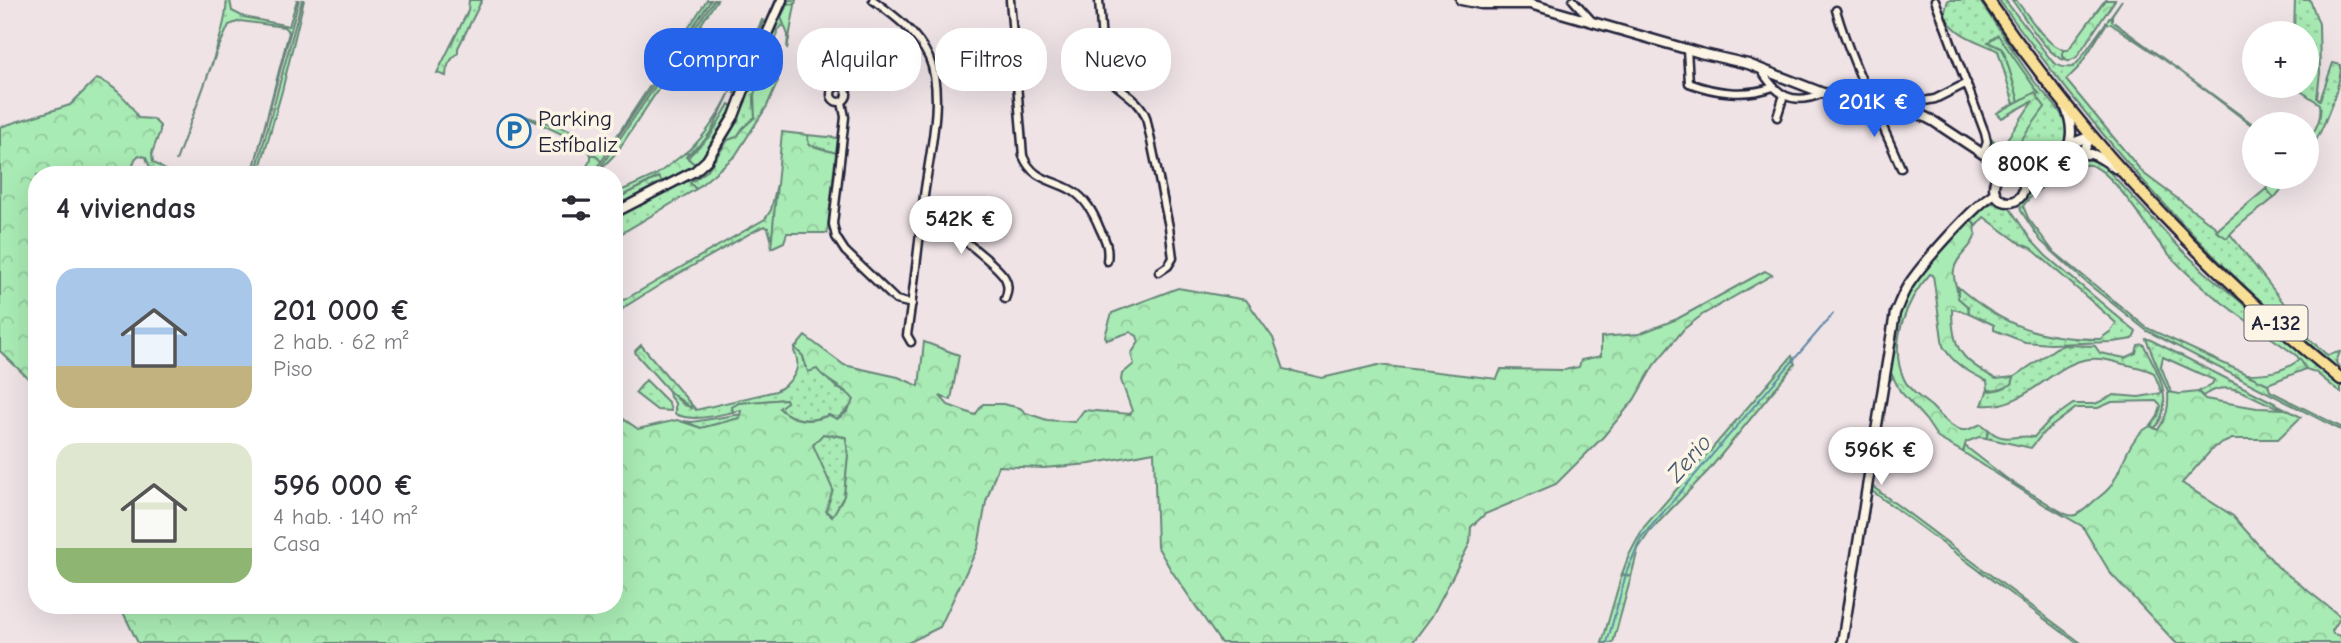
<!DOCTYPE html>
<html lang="es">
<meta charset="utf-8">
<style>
body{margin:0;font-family:"Comic Neue",sans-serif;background:#f7f7f7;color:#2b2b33;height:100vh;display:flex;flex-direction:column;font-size:26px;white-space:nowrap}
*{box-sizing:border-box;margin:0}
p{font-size:23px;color:#7c7c81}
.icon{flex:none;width:38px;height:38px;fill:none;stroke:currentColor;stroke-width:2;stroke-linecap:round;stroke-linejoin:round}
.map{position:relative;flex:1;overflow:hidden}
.panel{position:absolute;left:28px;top:166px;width:595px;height:448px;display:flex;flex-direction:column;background:#fff;border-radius:28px;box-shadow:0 7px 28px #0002}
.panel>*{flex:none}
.guide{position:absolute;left:644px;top:28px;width:665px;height:63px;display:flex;gap:14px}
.fabs{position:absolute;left:2242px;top:21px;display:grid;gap:14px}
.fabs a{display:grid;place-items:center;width:77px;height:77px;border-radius:50%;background:#fff;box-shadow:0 7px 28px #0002;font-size:35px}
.price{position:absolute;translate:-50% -60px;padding:0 16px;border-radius:24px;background:#fff;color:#222;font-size:23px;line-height:46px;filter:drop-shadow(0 2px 4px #0008)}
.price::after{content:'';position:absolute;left:50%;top:42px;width:21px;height:16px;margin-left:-10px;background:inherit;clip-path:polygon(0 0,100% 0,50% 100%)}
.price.selected{background:#2563eb;color:#fff}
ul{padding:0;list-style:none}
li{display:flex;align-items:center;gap:21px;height:175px;padding:0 28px}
li span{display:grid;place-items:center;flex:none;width:196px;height:140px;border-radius:21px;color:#555}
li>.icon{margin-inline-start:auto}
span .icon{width:84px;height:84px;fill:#fffc;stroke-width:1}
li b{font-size:30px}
h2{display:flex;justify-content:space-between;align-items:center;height:84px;padding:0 28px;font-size:30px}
.chip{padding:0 24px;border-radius:28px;background:#fff;box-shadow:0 7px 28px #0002;font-size:24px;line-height:63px}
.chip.selected{background:#2563eb;color:#fff}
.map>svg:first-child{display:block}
.grass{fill:url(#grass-dots);stroke:#668678;stroke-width:2}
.forest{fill:url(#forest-crowns);stroke:#668678;stroke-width:2;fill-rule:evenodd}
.garden{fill:#a9ebb4;stroke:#668678;stroke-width:2}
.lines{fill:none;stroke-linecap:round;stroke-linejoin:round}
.stream{stroke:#6289a6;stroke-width:2}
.minor-casing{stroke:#22223b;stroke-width:11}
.tertiary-casing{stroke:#22223b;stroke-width:13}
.primary-casing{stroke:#22223b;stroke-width:15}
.minor{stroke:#fcf5e5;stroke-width:6}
.tertiary{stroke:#fcf5e5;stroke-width:8}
.primary{stroke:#f9df96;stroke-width:10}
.labels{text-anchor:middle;stroke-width:7;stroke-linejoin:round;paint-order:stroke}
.shield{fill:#fcf5e5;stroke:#63616e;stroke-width:2}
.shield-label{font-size:21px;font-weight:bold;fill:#22223b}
.poi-label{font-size:23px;fill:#22223b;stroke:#fcf5e5;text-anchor:start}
.water-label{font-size:24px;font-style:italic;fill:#425670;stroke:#fcf5e5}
</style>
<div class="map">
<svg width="2341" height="643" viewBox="0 0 2341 643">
<defs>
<pattern id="grass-dots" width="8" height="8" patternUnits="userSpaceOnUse" patternTransform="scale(1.75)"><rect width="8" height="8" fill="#a9ebb4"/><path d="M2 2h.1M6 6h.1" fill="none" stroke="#91c99c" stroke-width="1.8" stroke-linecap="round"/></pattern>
<pattern id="forest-crowns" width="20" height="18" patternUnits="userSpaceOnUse" patternTransform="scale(1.75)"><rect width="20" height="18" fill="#a9ebb4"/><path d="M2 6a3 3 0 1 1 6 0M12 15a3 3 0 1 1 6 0" fill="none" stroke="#91c99c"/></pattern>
</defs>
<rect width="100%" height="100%" fill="#efe3e6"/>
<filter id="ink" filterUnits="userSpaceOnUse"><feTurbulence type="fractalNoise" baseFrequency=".0143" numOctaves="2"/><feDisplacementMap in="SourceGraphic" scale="14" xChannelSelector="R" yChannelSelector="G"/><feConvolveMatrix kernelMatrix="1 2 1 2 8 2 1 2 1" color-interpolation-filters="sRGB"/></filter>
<g filter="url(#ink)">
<path class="grass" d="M226,0H230L232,11L244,17L289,26L297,0H299L252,175L289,32L284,27L240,21L229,25L217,51L176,161C186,132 231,24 226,0Z
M302,0H304L282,91L258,175H255Z
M469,0H482L458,48V53C450,59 446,66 446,76L437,73L468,11Z
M707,0H711L601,162L596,156L591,155L587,146L524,116L567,129L608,149Z
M714,0H717L617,152L595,175Z
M776,0H779L739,93H734Z
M786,0H796L795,5L788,4L781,17L784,25L777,30L775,48L767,57L765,84L760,83L754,95L755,117L743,128L737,137L728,140L707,171L691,184L696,189L622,233L619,226L614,225V216C640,203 678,189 700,172C728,151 742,100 755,68C764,45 776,23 786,0Z
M1948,0H1979C1998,27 2015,55 2034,81C2046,97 2064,110 2068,131C2070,144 2062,156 2051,160C2027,170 2032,173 2005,166L2009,162L2005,159L1998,161L1994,156V149L1990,147L1989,136L2001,148L1999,154L2002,157L2004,156L2045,107L2036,95L2038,93L1997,36L1989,42L2001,48L2004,52L2019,101L2014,104L1998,51C1977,40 1957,37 1944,15Z
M1999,0H2005L2052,61C2059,67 2064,68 2073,67L2078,62L2122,0L2112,15V21L2254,125V127L2179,70L2111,24L2107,23L2079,67L2066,80L2143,173L2217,228L2216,231L2227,238L2230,234L2290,311L2307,337L2327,355L2340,352L2336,362L2341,371C2311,345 2281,320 2253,294C2158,205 2075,105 1999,0Z
M2012,0H2016L2041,33L2051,43L2063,50V56L2068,61C2047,58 2025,17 2012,0Z
M2295,0H2310L2319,24L2320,73L2317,98L2320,100L2333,63L2341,65C2341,86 2322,133 2309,152L2307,150C2309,134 2323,125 2320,104L2293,86H2306V33H2294Z
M762,20L764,21L712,130L704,141L688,154L685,153C723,124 742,63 762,20Z
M729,104L734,107C725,127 713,151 697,166L687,158L711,135Z
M807,135L838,138L836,153L809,145Z
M2082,159H2090L2104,166L2180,248L2205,272L2341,386V393L2315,372L2306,369L2297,356C2250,322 2197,290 2160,244C2146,226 2112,170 2090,165C2071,162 2033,192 2023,206L2028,218L2053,251L2147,328L2268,384L2270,391L2341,427V430L2147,331L2087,283L2041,241L2021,211L2020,204L2034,186L2072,162Z
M659,177L665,184L614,210V200Z
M2274,177H2293L2274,198L2266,189Z
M777,184L772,242L768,228L764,226L758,229L671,278L626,306L617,314L614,311L616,297L624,300L765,219L771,210Z
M1992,203L2009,207L2031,240L2046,256L2136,332L2133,339L2113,342L2051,344L2025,342L1994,330V325L1969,313L1968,307L1958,298V287C2003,326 2040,339 2100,339L2111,331L2116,323L2031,248L2021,244L1984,217L1976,226L1972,220L1987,205Z
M2146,339H2149L2286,409C2256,405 2234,374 2203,396L2198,392L2212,384L2214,380L2163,357L2161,366L2171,392H2168Z
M2143,344C2157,369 2176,402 2155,428L2151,426L2158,416L2161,406L2156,401L2112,402L2098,408H2076L2044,432L2031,448L1986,438L1989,430C2004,444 2017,434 2034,437L2049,421L2073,404H2095L2114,395L2139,397L2162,393L2154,373C2145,368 2134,366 2123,364C2113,361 2101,358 2090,359C2053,362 2028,409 1982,405L1988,389L1990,391L2012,384L2014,377L2056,348L2064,345L2095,346L2100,353L2125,358L2136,353L2138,345Z
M795,348L803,356L805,367L817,369L837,388L851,395L854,400L853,404L837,419L829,415C812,422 792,422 778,407L787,402L785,399L739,403L733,407V412C713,416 693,422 675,414V403L670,397L669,391L684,405L691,407V404L696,410L776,391C793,382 803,368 794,351Z
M1792,356L1795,364L1708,471L1650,531L1638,549L1631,577L1622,574L1629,555L1644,527Z
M1889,369L1893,377L1888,383L1872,486L2081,643H2077L1872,491L1847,643H1844Z
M646,380L669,403L671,411L657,410L635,393Z
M742,414L740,418L701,428L683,421L692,422Z
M822,434L846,437L848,456L844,496L833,517L826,511L813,445Z
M1965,446L2006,478L2050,505L2048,507L1963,452Z"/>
<path class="forest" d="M2105,0H2115L2076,58L2068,61L2063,56V50H2068Z
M788,3L795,5L787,49L788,35L781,17Z
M775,48L778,81L767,106L735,156L696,189L690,183L707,171L728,140L737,137L743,128L755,117L754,95L757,84L765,83L767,57Z
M96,79C112,82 132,104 138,118L153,119L160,126V131L152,153L153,162L173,175C158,175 150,173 146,157L139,155L135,159L130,175H37V387L0,351V127L70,105Z
M2037,91L2039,93L2036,95L2045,107L2014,150H2010L2001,157L1999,154L2001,148L2033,101L2002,118L1997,113Z
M782,132L807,135L809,145L836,153L827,233H787L784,242L771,248Z
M685,153L688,154L686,157L697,166L665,184L658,177L614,200V194L656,175Z
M591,155H596L601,162L593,175H582L591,159Z
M2266,189L2274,198C2258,212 2239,222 2227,238L2216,231Z
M1972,220C1986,243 1956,252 1954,270C1952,279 1958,288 1958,298L1968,307L1969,313L1952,309C1952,350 1961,359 1996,379L2014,377L2012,384C2005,388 1995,393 1988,389L1987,381C1969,372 1954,365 1943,346L1933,275L1930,274C1906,300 1888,345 1904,379C1909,390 1922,399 1931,406C1939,414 1954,432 1966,430C1971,429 1976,426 1981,424L1989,430L1986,438L1979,437L1966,442L1963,452L1938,438L1926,420L1900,391L1889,369L1893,335L1903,300L1923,270L1954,236Z
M1765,271L1772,275L1702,315L1684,329L1654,365L1634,400L1603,437L1556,484L1485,514L1471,527L1470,543L1432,616L1412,643H1221L1171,570L1157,546L1154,452L1090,464L1044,468L998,466L986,502L978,547L940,627L908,643H138L120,606H614V419L619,416L638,429L677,420L701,428L740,418L741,410L733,412L732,407L739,403L786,399L787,402L779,408C793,422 812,423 829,415L837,419L847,412L854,400C846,387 826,383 817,369L808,372L803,356L795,348L805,336L844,365L898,377L919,386L924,342L959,355L951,400L940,396L948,405L975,415L983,404H1003L1020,408L1026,413L1047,420L1075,422L1084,410L1130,414L1132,411L1121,380L1122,374L1134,364L1131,354L1139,342L1137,336L1130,332L1107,340L1105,336L1112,313L1178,288L1246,300L1273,338L1284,369L1322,378L1378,365L1497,379L1501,369L1564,370L1579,367L1581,360L1601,356V337L1639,334L1677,319ZM823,434L846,437L848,456L844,496L832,517L826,511L833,490L813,445Z
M641,345L691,404V408L670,392L636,354L635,351Z
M2300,359L2306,369L2268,384L2246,374C2267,374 2284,372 2300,359Z
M2168,392L2180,394L2198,392L2205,399L2257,408L2286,409L2301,417L2278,439H2232L2214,447L2182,483L2233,516L2278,567L2341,617L2332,631L2333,634L2341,636V643H2176L2111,574L2082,526L2049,507L2050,505C2072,518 2073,521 2092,503C2099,496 2107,493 2112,484C2125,463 2127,439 2150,426L2158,430C2167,416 2169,408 2168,392Z
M1622,574L1631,577L1613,643H1602Z"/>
<path class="garden" d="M1998,35L2037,91L2019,101L2004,52L2001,48L1988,42Z"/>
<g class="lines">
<path class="stream" d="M1607,643L1627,571L1641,538L1833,314"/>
<defs>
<path id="minor" d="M873,0C895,16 917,32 929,58C945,95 929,156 924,196C919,242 914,289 907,335L911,342
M1010,0L1023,156C1033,180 1051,179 1071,190C1086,198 1094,214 1100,229C1106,241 1109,248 1107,261
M1099,0L1104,72C1115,90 1138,96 1146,117L1169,227L1173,258L1168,266L1159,272
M1573,0L1591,20
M1935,0L1985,133L1987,142L1983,154
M1836,10C1852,65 1879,116 1901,168
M1687,49L1689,83C1715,93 1746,97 1773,87
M1760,68C1776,95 1792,107 1823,93
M831 94a8 8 0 1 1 16 0a8 8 0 1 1-16 0Z
M842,102L845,117L833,224L836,237L845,251L896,300L912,304
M1902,105L1935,99L1967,83
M1777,117L1784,95
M923,212C936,217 998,265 1005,278C1009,285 1008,292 1005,299"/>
<path id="tertiary" d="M1461,0L1481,4H1530L1700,53L1748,64L1823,93L1902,105L1933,121L1986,156L2002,173
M2070,144L2091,136
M2082,155L2091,136
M2061,162C2073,143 2074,127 2065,106
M1994 187a15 15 0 1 1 30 0a15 15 0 1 1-30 0Z
M2024,183C2041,175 2072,152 2091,154C2100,156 2108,163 2115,168
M614,213L695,171L707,160L734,116L755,61L782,0
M1842,643L1895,313C1899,304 1902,295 1907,287C1921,265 1973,206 1995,193"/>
<path id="primary" d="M1988,0C2086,144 2206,269 2341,379"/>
</defs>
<use href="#minor" class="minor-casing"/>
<use href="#tertiary" class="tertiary-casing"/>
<use href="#primary" class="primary-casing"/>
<use href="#minor" class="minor"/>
<use href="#tertiary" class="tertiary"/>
<use href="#primary" class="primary"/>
</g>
</g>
<defs>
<symbol id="parking-ring" viewBox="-11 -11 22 22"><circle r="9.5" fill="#fcf5e5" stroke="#1f6fb2" stroke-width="1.5"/><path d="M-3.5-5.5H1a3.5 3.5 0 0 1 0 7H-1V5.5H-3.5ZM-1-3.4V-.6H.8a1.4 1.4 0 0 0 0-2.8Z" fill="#1f6fb2"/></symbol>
</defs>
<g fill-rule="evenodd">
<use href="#parking-ring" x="495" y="112" width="38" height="38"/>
</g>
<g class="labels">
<rect class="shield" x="2244.5" y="305.5" width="63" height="35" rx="5"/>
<g class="shield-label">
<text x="2276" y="330">A-132</text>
</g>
<g class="poi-label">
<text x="538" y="126">Parking<tspan x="538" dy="26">Estíbaliz</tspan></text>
</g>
<g class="water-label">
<text transform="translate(1689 458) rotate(-49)" y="8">Zerio</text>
</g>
</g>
</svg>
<div class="fabs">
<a>+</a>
<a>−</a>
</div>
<b class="price selected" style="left:1874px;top:139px">201K €</b>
<b class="price" style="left:2035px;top:201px">800K €</b>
<b class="price" style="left:961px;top:256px">542K €</b>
<b class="price" style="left:1881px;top:487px">596K €</b>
<div class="guide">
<a class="chip selected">Comprar</a>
<a class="chip">Alquilar</a>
<a class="chip">Filtros</a>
<a class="chip">Nuevo</a>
</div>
<section class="panel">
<h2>4 viviendas<svg class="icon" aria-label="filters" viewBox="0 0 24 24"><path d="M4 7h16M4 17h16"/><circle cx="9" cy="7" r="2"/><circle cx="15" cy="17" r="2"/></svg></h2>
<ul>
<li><span style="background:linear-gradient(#a9c7e8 70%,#c2b280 0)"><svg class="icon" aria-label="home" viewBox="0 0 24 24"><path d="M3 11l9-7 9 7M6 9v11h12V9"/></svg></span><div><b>201 000 €</b><p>2 hab. · 62 m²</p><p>Piso</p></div></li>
<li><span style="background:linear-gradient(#dfe7d0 75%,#8fb573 0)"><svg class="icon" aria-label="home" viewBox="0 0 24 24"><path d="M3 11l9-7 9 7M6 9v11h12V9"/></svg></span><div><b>596 000 €</b><p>4 hab. · 140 m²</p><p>Casa</p></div></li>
</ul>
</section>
</div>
